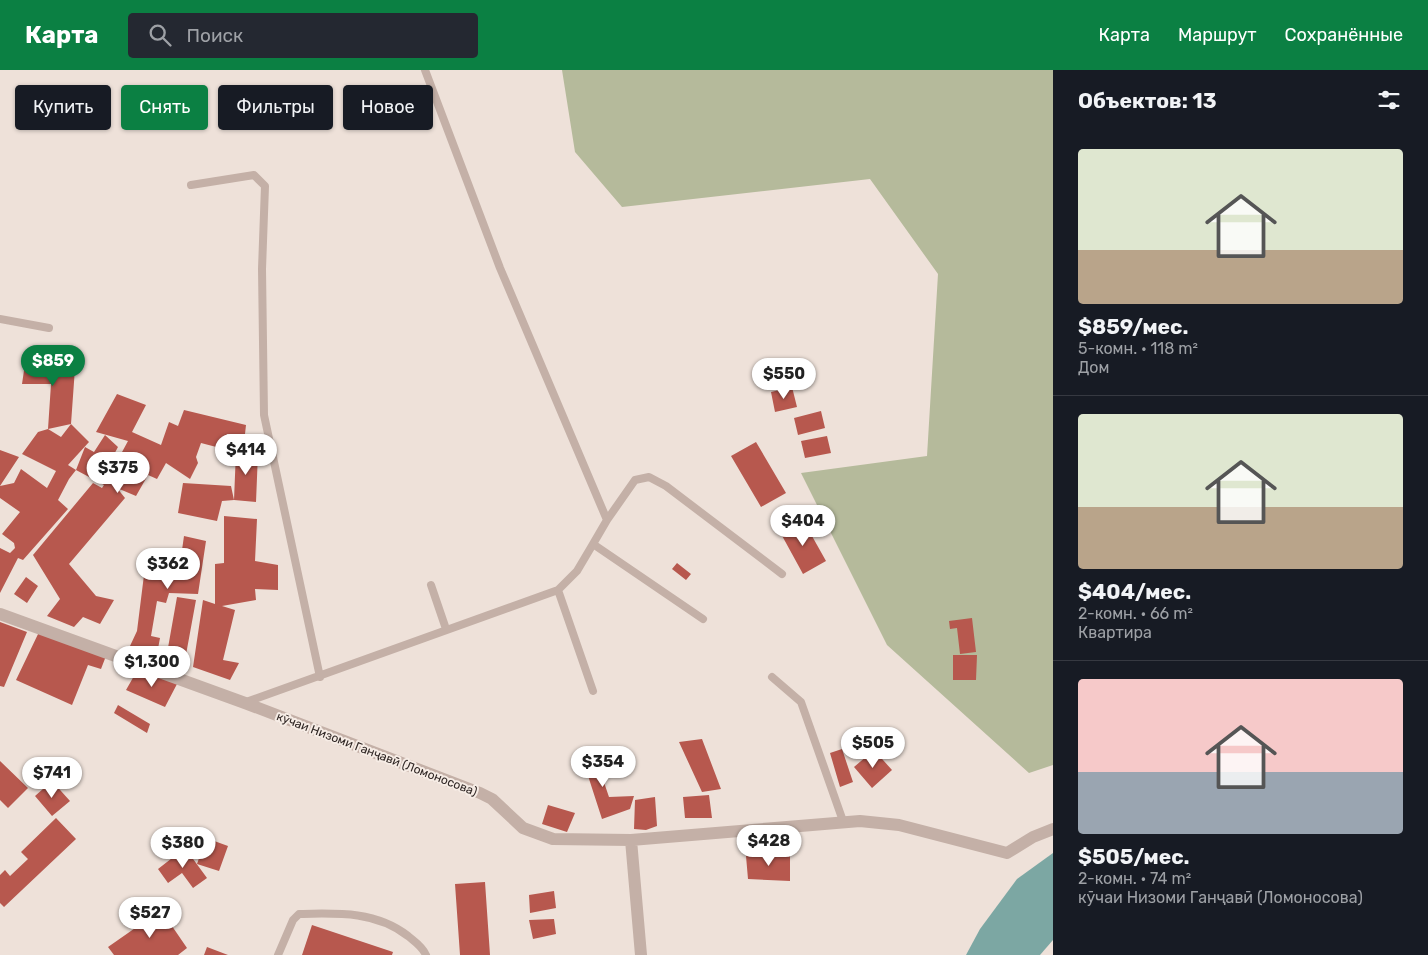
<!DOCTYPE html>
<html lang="ru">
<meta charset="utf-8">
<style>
body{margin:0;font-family:Rubik,sans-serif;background:#242831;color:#f1f3f6;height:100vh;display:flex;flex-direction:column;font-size:19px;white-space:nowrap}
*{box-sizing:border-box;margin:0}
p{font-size:16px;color:#9ea1a6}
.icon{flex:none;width:28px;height:28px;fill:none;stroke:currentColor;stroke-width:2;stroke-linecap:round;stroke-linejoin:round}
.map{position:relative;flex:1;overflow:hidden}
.sheet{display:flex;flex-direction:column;background:#171b24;width:375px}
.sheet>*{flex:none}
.hud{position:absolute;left:15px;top:15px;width:475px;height:45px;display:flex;gap:10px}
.price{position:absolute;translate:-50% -42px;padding:0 11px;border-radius:18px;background:#fff;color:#222;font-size:16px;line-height:32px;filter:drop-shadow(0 1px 2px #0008)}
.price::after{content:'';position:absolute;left:50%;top:30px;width:15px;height:11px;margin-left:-8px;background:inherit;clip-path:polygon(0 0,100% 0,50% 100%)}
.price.active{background:#0b8043;color:#fff}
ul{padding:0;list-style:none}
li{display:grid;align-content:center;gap:10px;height:265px;padding:0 25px}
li+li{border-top:1px solid #363941}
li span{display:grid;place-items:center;height:155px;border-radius:5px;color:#555}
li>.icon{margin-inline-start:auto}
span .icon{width:90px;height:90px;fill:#fffc;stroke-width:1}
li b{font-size:21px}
h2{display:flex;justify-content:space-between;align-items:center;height:60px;padding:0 25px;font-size:21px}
.pill{padding:0 18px;border-radius:5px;background:#171b24;box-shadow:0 1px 4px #0004;font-size:18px;line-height:45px}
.pill.active{background:#0b8043;color:#fff}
header{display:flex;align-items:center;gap:30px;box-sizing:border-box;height:70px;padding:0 25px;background:#0b8043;color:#fff}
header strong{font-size:24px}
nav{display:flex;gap:28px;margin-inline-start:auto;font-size:18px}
.search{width:350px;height:45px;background:#242831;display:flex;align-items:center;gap:12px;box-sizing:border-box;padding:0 18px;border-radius:5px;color:#9ea1a6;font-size:19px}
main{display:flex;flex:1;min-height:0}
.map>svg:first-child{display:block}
.green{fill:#b5ba9b}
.water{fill:#7ca7a3}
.building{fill:#b7584e}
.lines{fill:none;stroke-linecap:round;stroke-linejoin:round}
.lane{stroke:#c4b0a7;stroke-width:8}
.street{stroke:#c4b0a7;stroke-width:12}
.labels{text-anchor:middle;stroke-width:4;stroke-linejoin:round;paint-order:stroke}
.street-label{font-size:12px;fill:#312826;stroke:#f6ece5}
</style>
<header>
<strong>Карта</strong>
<div class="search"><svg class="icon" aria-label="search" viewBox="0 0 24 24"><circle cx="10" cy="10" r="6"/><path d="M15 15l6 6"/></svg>Поиск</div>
<nav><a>Карта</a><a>Маршрут</a><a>Сохранённые</a></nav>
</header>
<main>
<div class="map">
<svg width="1053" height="885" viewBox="0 0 1053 885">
<rect width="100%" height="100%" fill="#eee1d9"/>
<path class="green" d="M562,0H1053V695L1029,703L887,575L801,403L927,386L938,204L870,109L622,137L575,82Z"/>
<path class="water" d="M1053,783V870L1040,885H966L980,859L1017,809Z"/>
<path class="building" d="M26,287L53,290L75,298L71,354L48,359L51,314H22Z
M792,317L797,337L775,342L771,322Z
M117,324L146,335L132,362L161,375L169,352L178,356L184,340L246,355L245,364H227L224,379L201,373L196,387L198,393L190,409L166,393L157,409L148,405L136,426L117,418L125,428L69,494L96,526L114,530L100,554L83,547L74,557L47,546L60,529L33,485L93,413L102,418L104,415L76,400L85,377L94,382L105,365L118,377L110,392L115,395L128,371L96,362Z
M821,341L825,358L798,365L794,348Z
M71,354L89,372L68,395L76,400L69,409L58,430L68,439L23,490L18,488L0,523V478L10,483L15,478L14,473L2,464L20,442L0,428V380L19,387L0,416L14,413L21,399L47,418L56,401L22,384L38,362L48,359L61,367Z
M827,366L831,383L805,388L801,371Z
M756,372L786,423L761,437L731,386Z
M236,381L258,383L256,432L234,430Z
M183,413L231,416L234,430L222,431L217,451L178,443Z
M224,446L257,449L255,491L278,495V520L255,519L256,530L222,536L235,540L223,590L239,593L230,610L193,597L203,530L215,534V494L224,493Z
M803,450L826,491L803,504L780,462Z
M184,466L206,471L198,524L169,523L166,533L157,531L151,566L160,568L157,584L130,576L137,561L145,497L179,501Z
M677,493L691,504L686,510L672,499Z
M26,507L38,516L27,533L14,524Z
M177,527L196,530L185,590L166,589Z
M972,548L976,582L960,584L957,558L950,559L949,551Z
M0,552L27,562L4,617L0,616Z
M39,562L106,586L101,599L88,595L72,635L16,610Z
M953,585H977L976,610H953Z
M138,599L177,614L165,637L126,620Z
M118,635L150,654L147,663L114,643Z
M702,669L721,719L702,722L679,672Z
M592,677L609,727L634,726L630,739L602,749L580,681Z
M842,679L853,712L840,717L830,683Z
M874,680L892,700L872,718L854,697Z
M0,691L28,718L8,738L0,730Z
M52,711L70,731L52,746L35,726Z
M709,725L712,748H685L683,727Z
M655,727L657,756L646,760L634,759L635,730Z
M548,735L575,743L567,762L542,754Z
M56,748L76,769L4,837L0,833V805L5,800L10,806L28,789L21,782Z
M206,768L228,776L219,801L197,794Z
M185,778L207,808L193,818L182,803L168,813L158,799Z
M790,784V811L748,809L746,786Z
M485,812L490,885H460L455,814Z
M554,821L556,838L530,843L529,825Z
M161,840L187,878L178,885H114L108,877Z
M554,849L556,864L533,869L529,850Z
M312,855L393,882L392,885H302Z
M207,877L228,885H204Z"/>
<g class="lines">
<path class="lane" d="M425,0L500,198L607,450L593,474L703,549
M191,115L254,105L265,116L262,199L264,345L320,607
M0,249L49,258
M607,450L635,410L649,407L666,416L782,504
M431,515L446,559
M558,520L593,621
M772,607L801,632L843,751
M246,632L558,520L577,501L593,474
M278,885L293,850L299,844C337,843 376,841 408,866C415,872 422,876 426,885"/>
<path class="street" d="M0,544L245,633L480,723L492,729L523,758L553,769L631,770L860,751L899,755L1007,783L1033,767L1053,759
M631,770L641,885"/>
</g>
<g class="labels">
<g class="street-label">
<text transform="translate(377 684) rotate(21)" y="4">кӯчаи Низоми Ганҷавӣ (Ломоносова)</text>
</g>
</g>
</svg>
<b class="price active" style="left:53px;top:317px">$859</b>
<b class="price" style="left:784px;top:330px">$550</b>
<b class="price" style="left:246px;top:406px">$414</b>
<b class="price" style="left:118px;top:424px">$375</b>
<b class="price" style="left:803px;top:477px">$404</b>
<b class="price" style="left:168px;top:520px">$362</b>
<b class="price" style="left:152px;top:618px">$1,300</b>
<b class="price" style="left:873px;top:699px">$505</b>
<b class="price" style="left:603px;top:718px">$354</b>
<b class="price" style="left:52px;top:729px">$741</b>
<b class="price" style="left:769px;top:797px">$428</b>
<b class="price" style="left:183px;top:799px">$380</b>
<b class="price" style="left:150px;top:869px">$527</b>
<div class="hud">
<a class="pill">Купить</a>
<a class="pill active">Снять</a>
<a class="pill">Фильтры</a>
<a class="pill">Новое</a>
</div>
</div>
<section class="sheet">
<h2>Объектов: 13<svg class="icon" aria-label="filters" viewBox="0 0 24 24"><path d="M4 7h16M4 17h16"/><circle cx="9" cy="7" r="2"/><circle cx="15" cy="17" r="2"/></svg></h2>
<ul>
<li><span style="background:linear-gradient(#dfe7d0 65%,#b9a48a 0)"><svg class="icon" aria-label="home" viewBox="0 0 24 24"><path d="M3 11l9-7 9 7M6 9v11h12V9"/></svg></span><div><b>$859/мес.</b><p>5-комн. · 118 m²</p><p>Дом</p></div></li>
<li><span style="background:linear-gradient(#dfe7d0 60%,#b9a48a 0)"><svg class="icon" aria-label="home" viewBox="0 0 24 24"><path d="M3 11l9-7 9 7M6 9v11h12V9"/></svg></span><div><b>$404/мес.</b><p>2-комн. · 66 m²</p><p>Квартира</p></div></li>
<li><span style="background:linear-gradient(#f6c9c9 60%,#9aa5b1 0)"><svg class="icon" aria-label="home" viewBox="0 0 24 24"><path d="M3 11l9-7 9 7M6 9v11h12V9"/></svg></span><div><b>$505/мес.</b><p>2-комн. · 74 m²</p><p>кӯчаи Низоми Ганҷавӣ (Ломоносова)</p></div></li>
</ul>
</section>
</main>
